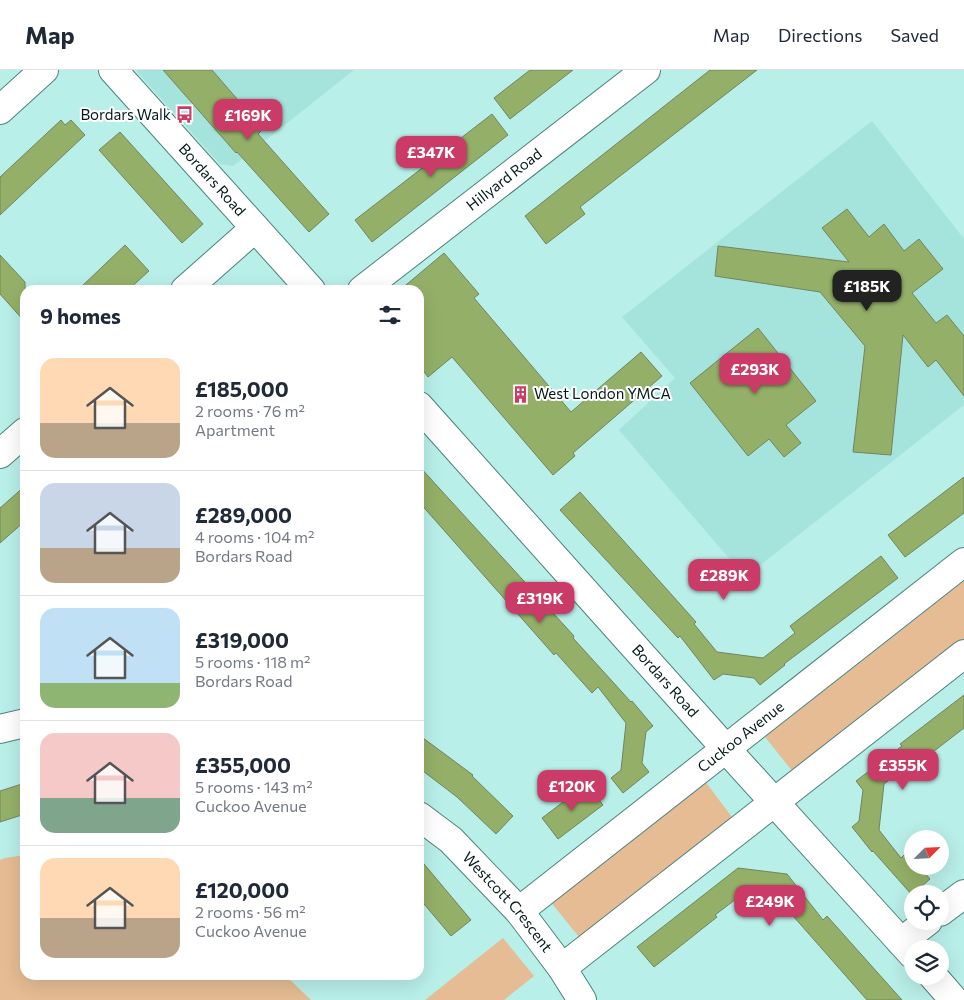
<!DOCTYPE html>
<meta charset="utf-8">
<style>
body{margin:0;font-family:Commissioner,sans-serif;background:#f2f2f3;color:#1f2937;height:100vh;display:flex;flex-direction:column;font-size:19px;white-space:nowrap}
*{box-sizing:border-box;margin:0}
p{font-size:16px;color:#747a83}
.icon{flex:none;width:28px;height:28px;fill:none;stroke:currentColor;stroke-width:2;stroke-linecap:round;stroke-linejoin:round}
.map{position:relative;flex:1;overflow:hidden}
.details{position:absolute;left:20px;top:215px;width:404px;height:695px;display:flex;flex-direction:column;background:#fff;border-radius:15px;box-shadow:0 5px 20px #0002}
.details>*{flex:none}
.needle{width:32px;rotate:66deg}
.tools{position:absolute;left:904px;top:760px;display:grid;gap:10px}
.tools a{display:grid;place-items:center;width:45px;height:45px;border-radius:50%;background:#fff;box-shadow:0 5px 20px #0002;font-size:25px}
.price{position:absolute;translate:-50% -42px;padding:0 11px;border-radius:10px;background:#ca3c67;color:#fff;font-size:16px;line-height:32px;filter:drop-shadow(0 1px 2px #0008)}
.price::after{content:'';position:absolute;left:50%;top:30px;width:15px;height:11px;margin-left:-8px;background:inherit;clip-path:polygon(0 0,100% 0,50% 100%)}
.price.on{background:#222;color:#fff}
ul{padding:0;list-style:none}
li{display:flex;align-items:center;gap:15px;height:125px;padding:0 20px}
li+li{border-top:1px solid #e0e1e3}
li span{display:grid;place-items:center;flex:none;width:140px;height:100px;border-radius:15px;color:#555}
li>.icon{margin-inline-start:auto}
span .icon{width:60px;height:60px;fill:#fffc;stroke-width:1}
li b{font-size:21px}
h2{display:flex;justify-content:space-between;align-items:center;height:60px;padding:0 20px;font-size:21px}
header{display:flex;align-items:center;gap:30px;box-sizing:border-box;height:70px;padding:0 25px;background:#fff;border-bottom:1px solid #e0e1e3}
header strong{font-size:24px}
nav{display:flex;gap:28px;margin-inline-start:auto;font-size:18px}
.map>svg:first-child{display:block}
.built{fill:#a4e4dc}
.green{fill:#e5bc93}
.building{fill:#94b068;stroke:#74835f}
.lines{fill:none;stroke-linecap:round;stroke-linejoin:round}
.minor-casing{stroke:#4e827c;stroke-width:30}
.minor{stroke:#fff;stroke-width:28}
.labels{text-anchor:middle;stroke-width:4;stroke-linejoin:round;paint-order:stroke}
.poi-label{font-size:15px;fill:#051b19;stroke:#fff;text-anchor:end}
.street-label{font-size:15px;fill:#051b19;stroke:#fff}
</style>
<header>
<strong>Map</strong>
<nav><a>Map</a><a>Directions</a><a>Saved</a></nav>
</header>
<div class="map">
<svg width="964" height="930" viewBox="0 0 964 930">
<rect width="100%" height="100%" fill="#b8efe8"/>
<path class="built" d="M137,0H354L233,96L220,94L137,2Z
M872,51L964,169V335L745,507L619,360L675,308L622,247Z"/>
<path class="green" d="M964,511V569L793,702L765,667Z
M704,710L732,747L579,867L550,831Z
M25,785V905H285L311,930H0V790L5,788Z
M503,868L534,906L504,930H425Z"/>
<path class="building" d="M163,0H212L263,59L258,64L329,144L309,162L237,82L236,83Z
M530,0H573L510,49L494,28Z
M710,0H757L580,137L585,144L546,174L525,146Z
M492,44L508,65L372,172L355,150Z
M61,50L65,55L71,50L85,65L0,145V107Z
M120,62L203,154L182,173L99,80Z
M847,139L869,167L884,154L904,181L919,169L943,199L912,223L936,253L947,245L964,266V326L936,290L928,297L903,265L891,385L853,382L865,276L820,222L715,206L718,176L849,192L822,158Z
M125,175L149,201L128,220H78Z
M444,183L479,224L474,228L571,342L641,282L662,306L573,383L575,386L553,405L452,287L428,307L419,295V220H400Z
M0,185L25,212V252L0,224Z
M758,258L816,331L786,355L801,373L784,387L769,369L748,386L690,313Z
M419,396L574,566L573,568L631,632L632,631L653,656L646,662L642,693L649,702L623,723L611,708L621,700L626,653L598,617L592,623L556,583L554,585L419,432Z
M964,407V443L905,487L888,465Z
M25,416V451L0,473V438Z
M580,422L696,552L694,554L717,582L763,588L795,563L790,556L881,486L898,508L784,594L785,595L760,615L754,608L723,604L714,610L680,566L678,568L560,440Z
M964,625V658L916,695L913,691L884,714L879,760L901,788L907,782L912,788V796H919L930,809L912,825L873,781L872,782L852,757L859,751L863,720L856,711L902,676L900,674Z
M419,665L473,705L472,706L513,746L496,764L457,727L419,698Z
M25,713V744L0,752V721Z
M587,714L603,735L558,769L542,748Z
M419,788L471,850L451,866L419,828Z
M738,798L787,804L823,850L827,846L902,930H867L779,830L740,826L715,845L717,847L654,897L637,877Z"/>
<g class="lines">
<defs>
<g id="minor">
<path id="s1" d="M113,0L311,220"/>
<path d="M0,40L44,0"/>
<path d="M185,220L255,158"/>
<path id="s2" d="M362,220L646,0"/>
<path id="s3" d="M419,336L726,679L912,884"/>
<path d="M0,384L25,362"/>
<path d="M0,659L25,653"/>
<path id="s4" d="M419,746L451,770L519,841L562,898L582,930"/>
<path id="s5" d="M519,841L964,492"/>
<path d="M940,842L964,824"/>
<path d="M901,872L928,851"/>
<path d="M562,898L964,584"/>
<path d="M933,906L954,930"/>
</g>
</defs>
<use href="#minor" class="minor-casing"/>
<use href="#minor" class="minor"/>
</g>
<defs>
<symbol id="bus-bare" viewBox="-9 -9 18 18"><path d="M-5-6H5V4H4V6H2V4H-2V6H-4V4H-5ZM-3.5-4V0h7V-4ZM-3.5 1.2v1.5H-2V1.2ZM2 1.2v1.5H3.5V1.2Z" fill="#ca3c67" stroke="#fff" stroke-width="2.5" paint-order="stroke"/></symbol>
<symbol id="building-bare" viewBox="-9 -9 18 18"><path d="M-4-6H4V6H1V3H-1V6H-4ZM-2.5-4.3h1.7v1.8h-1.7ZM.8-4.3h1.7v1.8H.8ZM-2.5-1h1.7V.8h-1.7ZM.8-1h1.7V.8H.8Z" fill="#ca3c67" stroke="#fff" stroke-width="2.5" paint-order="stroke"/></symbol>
</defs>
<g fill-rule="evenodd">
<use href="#bus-bare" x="172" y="32" width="25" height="25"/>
<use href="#building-bare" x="508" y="312" width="25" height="25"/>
</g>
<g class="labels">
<g class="poi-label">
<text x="171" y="50">Bordars Walk</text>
<text x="534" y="329" text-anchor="start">West London YMCA</text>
</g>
<g class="street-label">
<text dy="5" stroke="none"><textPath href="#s1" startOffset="148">Bordars Road</textPath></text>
<text dy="5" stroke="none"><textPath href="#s2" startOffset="180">Hillyard Road</textPath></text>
<text dy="5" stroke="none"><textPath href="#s3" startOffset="369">Bordars Road</textPath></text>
<text dy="5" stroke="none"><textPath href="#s5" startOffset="282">Cuckoo Avenue</textPath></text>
<text dy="5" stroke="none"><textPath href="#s4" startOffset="124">Westcott Crescent</textPath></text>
</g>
</g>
</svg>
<div class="tools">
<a><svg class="needle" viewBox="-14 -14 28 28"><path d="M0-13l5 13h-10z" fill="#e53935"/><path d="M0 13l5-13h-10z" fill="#747a83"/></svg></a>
<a><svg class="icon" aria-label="locate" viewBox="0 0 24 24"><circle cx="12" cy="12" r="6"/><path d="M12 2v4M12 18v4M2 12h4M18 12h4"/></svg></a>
<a><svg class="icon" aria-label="layers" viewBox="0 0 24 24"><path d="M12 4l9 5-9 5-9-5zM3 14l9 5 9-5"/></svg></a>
</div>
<b class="price" style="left:248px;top:71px">£169K</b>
<b class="price" style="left:431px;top:108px">£347K</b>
<b class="price on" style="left:867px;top:242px">£185K</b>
<b class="price" style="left:755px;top:325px">£293K</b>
<b class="price" style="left:724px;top:531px">£289K</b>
<b class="price" style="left:540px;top:554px">£319K</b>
<b class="price" style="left:903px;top:721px">£355K</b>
<b class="price" style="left:572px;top:742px">£120K</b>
<b class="price" style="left:770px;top:857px">£249K</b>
<section class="details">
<h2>9 homes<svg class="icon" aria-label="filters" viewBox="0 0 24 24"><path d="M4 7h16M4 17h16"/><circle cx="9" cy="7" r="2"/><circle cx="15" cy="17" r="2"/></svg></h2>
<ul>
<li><span style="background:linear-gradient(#ffd9b3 65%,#b9a48a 0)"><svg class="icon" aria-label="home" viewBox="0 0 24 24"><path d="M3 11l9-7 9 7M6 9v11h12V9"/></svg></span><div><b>£185,000</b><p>2 rooms · 76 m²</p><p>Apartment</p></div></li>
<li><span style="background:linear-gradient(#c9d6e8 65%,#b9a48a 0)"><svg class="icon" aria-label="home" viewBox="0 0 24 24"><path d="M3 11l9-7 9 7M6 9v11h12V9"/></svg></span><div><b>£289,000</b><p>4 rooms · 104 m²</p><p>Bordars Road</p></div></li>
<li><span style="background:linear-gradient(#bfe0f5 75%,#8fb573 0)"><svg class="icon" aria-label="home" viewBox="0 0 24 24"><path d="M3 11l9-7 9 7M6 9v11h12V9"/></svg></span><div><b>£319,000</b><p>5 rooms · 118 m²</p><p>Bordars Road</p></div></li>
<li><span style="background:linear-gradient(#f6c9c9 65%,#7fa58c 0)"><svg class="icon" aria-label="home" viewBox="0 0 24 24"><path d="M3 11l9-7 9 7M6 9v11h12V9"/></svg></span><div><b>£355,000</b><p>5 rooms · 143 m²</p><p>Cuckoo Avenue</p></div></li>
<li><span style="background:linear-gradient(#ffd9b3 60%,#b9a48a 0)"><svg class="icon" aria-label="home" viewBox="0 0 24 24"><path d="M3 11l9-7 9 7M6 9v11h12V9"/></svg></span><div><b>£120,000</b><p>2 rooms · 56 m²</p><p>Cuckoo Avenue</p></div></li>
</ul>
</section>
</div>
